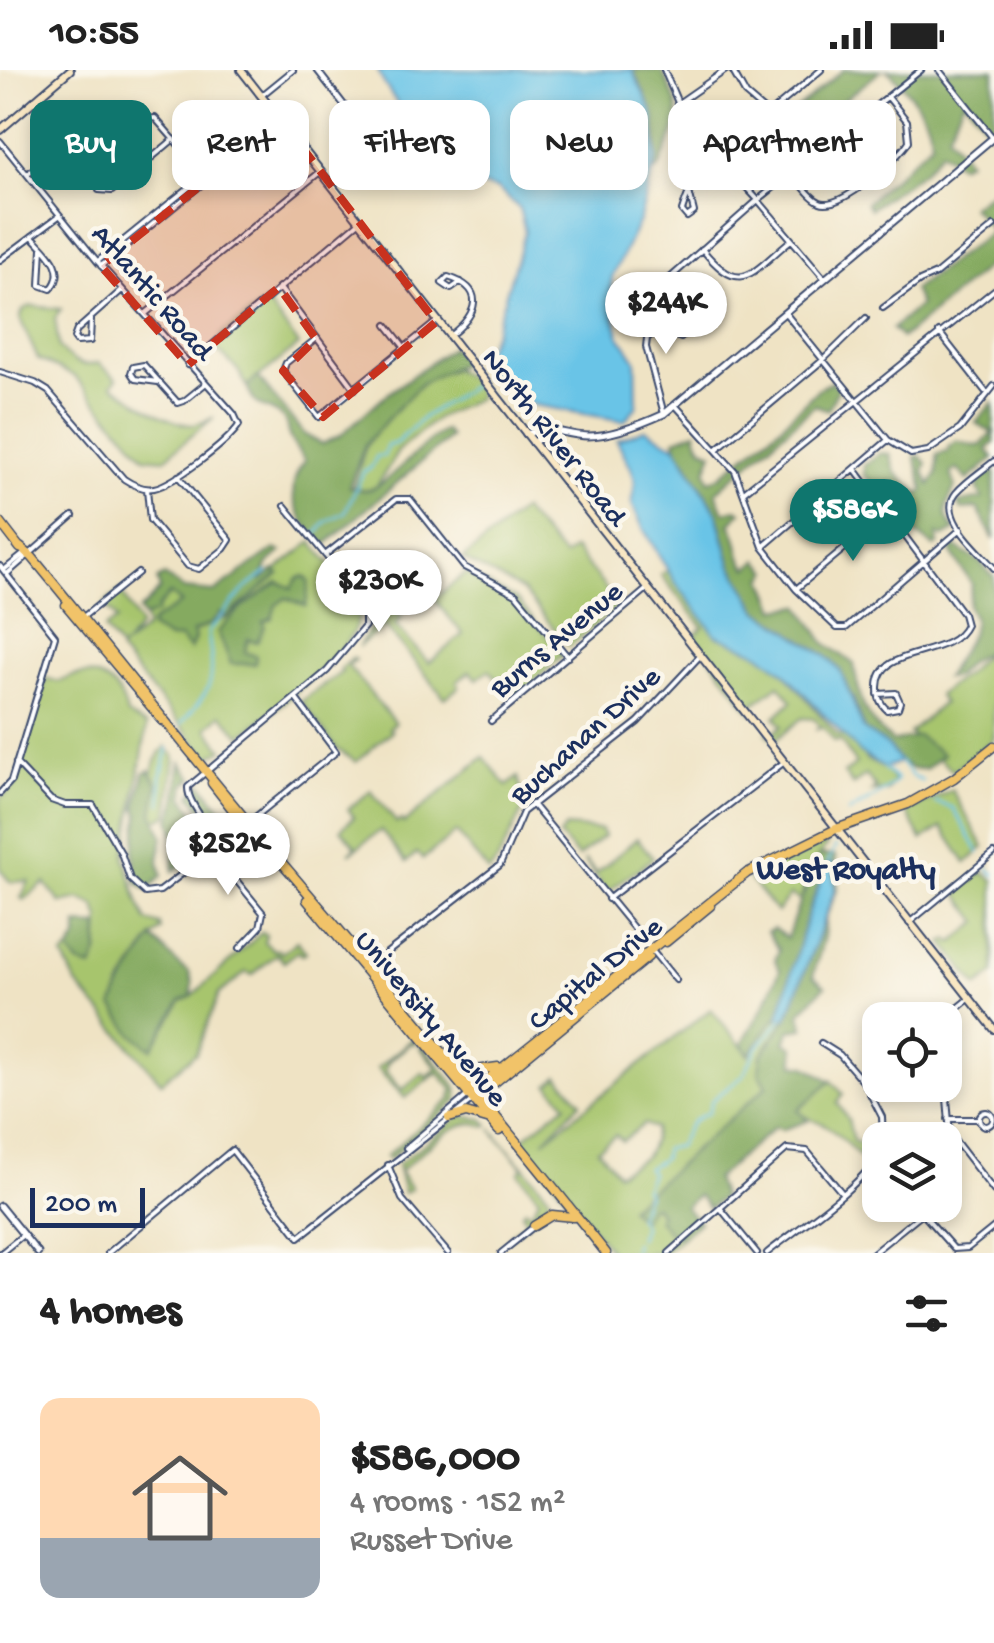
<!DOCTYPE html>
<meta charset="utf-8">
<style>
body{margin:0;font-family:"Gochi Hand",sans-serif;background:#f2f2f2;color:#222;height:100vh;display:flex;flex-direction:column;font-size:38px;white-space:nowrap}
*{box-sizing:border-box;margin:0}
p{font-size:32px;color:#767676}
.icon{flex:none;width:55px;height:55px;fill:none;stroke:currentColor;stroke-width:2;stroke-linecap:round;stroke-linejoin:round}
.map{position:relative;height:1183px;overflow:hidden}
.side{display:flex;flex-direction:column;background:#fff;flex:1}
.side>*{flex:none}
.guide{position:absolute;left:30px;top:30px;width:935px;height:90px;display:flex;gap:20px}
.fabs{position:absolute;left:862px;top:932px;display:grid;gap:20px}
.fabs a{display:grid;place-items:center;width:100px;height:100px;border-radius:20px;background:#fff;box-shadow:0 5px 15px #0003;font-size:50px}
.scale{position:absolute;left:30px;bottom:25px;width:115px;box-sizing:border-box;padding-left:10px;border:5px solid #1b2f5e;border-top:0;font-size:28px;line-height:35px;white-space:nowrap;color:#1b2f5e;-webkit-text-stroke:8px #fbf7ec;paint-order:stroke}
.price{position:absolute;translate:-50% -85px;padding:0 22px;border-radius:35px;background:#fff;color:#222;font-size:32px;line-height:65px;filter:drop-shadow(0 2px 5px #0008)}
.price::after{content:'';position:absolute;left:50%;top:60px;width:30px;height:22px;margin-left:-15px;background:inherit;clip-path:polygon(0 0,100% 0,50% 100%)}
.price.active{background:#0f766e;color:#fff}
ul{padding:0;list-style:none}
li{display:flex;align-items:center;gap:30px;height:250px;padding:0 40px}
li span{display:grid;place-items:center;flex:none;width:280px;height:200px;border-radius:20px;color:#555}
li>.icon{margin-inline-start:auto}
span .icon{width:120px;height:120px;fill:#fffc;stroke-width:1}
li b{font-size:42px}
h2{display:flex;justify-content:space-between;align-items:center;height:120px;padding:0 40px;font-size:42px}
.tag{padding:0 35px;border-radius:20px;background:#fff;box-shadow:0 5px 15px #0003;font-size:35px;line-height:90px}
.tag.active{background:#0f766e;color:#fff}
.status{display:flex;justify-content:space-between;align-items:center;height:70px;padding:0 50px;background:#fff;direction:ltr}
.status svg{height:28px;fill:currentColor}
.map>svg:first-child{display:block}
.green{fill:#a7c56d;stroke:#617a66;stroke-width:2.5;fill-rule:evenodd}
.forest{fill:#85aa60;stroke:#506c5f;stroke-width:2.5}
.water{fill:#69c4e7;stroke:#427aa2;stroke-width:2.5}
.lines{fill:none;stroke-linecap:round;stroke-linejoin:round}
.stream{stroke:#69c4e7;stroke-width:2.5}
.minor-casing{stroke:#3b4a6d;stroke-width:8}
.tertiary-casing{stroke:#3b4a6d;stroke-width:9}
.secondary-casing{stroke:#3b4a6d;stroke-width:10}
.primary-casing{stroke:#3b4a6d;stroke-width:11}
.minor{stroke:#fff;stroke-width:4}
.tertiary{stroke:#fff;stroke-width:5}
.secondary{stroke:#f9e7c3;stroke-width:6}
.primary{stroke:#f1c369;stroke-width:8}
.marked{fill:#c8321e;fill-opacity:0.2;stroke:#c8321e;stroke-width:8;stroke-dasharray:20 12;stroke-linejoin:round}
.labels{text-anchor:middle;stroke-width:9;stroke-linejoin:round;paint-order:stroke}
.street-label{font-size:30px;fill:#1b2f5e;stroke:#fbf7ec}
.neighbourhood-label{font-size:32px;font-weight:bold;fill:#1b2f5e;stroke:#fbf7ec}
</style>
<div class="status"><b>10:55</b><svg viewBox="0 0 49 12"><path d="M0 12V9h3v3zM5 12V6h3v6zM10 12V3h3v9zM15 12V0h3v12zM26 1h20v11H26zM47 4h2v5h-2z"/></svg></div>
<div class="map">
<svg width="994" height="1183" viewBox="0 0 994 1183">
<rect width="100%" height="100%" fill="#fbf7ec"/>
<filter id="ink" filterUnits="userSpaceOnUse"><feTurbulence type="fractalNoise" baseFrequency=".01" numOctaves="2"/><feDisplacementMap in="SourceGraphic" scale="20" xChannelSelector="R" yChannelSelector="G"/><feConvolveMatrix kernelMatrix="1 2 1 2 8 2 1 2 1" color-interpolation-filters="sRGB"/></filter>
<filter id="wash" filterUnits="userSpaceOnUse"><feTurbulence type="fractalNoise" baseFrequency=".0048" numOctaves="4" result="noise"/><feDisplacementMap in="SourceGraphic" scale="40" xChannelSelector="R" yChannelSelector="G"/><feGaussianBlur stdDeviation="2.25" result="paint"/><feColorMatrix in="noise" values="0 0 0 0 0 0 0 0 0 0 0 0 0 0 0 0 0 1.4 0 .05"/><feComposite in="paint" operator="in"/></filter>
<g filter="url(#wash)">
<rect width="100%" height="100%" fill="#efe3c4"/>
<path class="green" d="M266,232L299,275L247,316L237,299L215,278L221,264Z
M31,236L61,239L55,248L59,278C70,290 82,299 98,293L117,308L112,315C137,331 163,351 191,355C198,355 208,350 214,347L164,389L145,387L74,306L38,289L20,249L23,240Z
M453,299L477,313L478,328L437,348L399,380L370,427L352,419C360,404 360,387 368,373C380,350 427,302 453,299Z
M522,440L564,487L574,479L619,535L569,577L523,521L463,489Z
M312,472C326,491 351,513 358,536C370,574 268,644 241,666L221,644L207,658L223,679L208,688L119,581L123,577L119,578L104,559L117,550L104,534L120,521L140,556L125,576L147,557L144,548L170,524L182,532L153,552L151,558L169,569L226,548L260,513Z
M668,500L716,565L759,583L784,602L838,666L848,664L867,690L884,698L895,710L887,721H872L876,718L866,705L853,715L844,704L856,694L840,670L835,672L823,657L815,660L820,656L814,649L802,648L774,671L767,663H773L782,656L775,647L792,631L779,615L751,636V642L694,566L703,557L661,505Z
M466,503L517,530L563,585L514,629L489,600L477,609L470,601L457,612L459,617L445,628L385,556L360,575C366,558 386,552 392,535L402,548L395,555L429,593L463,564L434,529Z
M994,575V669L953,701L909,663L943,633L938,625L969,601Z
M353,588L355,590L348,596L395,653L389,658L392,661L356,692L337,679L301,631L342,602L340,599Z
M87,604C111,608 123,622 127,645L147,656L125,788C133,810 135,831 147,851L160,855L161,860L152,868L120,917L152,978L181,931L191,927L262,862L266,865L264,872L275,881L278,879L282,883L297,871L306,882L302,885L298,881L284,892L277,884L252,905L246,902L219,924L196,983L161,1012L76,913L63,886L69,881L79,894L98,883L100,849L95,836L80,829L61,833L45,813L24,830L21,828L29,811L10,812L0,799V728L15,716L46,608L59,612L73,606Z
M166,676L175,687L168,745L156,750L149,746C149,721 148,695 166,676Z
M484,687L507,716L518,707L525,735L498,790L489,802L456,762L423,789L417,783L406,792L381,760L349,784L356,777L341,759L354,747L348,739L371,721L397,753L401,750L404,753Z
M952,720L984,777L966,793L942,757L922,770L906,741Z
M566,757L601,760L604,766L578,787L559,766Z
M637,768L653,788L607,822L584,790L597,803Z
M825,771L827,774L813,796L812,810L803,819L802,831L790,825L777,842L749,809Z
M982,802L994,810V904L977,917L943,872L949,869L952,873L979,852L957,823Z
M711,939L749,985L771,953L779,947L787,948L761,986L767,1016L699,1078L650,1137L655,1135L660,1145L658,1149L671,1164L675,1163L681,1168L664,1183H612L521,1070L566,1034L549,1014L559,1006L581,1032L543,1071ZM644,1054L655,1058C651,1089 642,1089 617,1103L598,1079L616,1065L622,1071Z
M415,967V974L411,973L388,992L385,1000L402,1020L423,1003L427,1007L437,998L420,977L423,976L457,1018L458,1030L389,1089L386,1086L453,1028L451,1025L454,1021L438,1002L405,1028L377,998Z
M831,1011L843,1024L837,1033L848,1049L853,1071L872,1077L874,1081L867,1094C854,1082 842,1067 828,1057C817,1049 808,1050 797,1041Z
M460,1046L483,1049L489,1055L486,1057C460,1040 421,1084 400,1101L411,1119L404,1123L397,1095Z
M491,1059L550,1127L542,1140L512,1167L510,1165L527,1152L522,1142L526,1139L531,1143L539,1128L519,1103L523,1097Z"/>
<path class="forest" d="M632,0H661C687,48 679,49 659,98L653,102C663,71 649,27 632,0Z
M843,0H882L763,94L757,86L760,71Z
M887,0H994V66L964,29L948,64L968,91L959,95L941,81L922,102L870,139L866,133L932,72C929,43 908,19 887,0Z
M994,120V191L902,268L892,259L920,235L913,220L992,161L971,136Z
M452,277L463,293L422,313L395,341L365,375L349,417C355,418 360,420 366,420C386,419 421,372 445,360L450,367L325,475C299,452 280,421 305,391C299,382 290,372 288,363C286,356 288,353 282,347C266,333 256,344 247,316L258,307L304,364L322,374L341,365L382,328Z
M832,311L838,319L828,340L815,335L716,422L724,442L737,439L741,442L730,454C741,467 736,486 748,498L759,490L769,501L764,509L777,539L800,535L825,573L854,594C860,631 863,648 893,672L918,666L943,684L926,699H912L900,692L888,676L864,660L854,629L825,585L758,540L731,494L717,442L676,376L675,369L696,361C698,372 701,379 713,382L706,401L709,410L719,407L779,358L818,319Z
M993,332L994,373L987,379L994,388L968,410L957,399L951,403L955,417C948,433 939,446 956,460L943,467L938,464V475L934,477L916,463L907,466L892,431L904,428L902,417L893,412L880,418L864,405V395L880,383L890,384L896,403L919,424L924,420L915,386H920L927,393L924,402L930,415L937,404V385L949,381V377L957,371L975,376L981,375L992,363L976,353Z
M994,401V470L977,438L962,440L957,433L982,428L977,417L982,407Z
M952,475L980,492L994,507V577L968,593L954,607L945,608L971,564L974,549L968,536L972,514L952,484Z
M275,479L281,482L268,494L260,511L274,500L279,504L226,548L221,543L211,554L193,562L195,568L190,580L180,568L169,569L151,559L152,552L181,533L170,524L157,538V543L144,548L139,541L160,520L157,510L164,506L184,519L214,522Z
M304,506L309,511L306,536L286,528L276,535L272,548L263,552L265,556L257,572L248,569L245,582L256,586L255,594H231L218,562L239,540L278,512L292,518L297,509Z
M181,692L193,708L185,715L184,727L205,757L210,775L173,801L175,768L170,748C179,734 177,710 181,692Z
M149,700L158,714L153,743L163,766L159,791L162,806L148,820L137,813L134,783L139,746L136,737L144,703Z
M201,713L245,767L233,778L191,725Z
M819,785L835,786L838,818L826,847L824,867L813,906L825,916L800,943L804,958L790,960L785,972L794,977V994L806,996L831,1011L798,1040L808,1051L781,1060L775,1057L715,1109L722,1127L709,1138L698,1125L685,1137L699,1152L681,1168L676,1163L671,1165L658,1149L660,1144L655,1136L650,1137L642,1151L629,1138L767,1016L759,1002L761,986L787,948L831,833L825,798L807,847L781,944L771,953L749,985L742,973L764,936L780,900L775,890L779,880L767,862L774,859L787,868C792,853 803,818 812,810L813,796Z
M77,855L99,856L98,883L92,898L78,894L69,881L77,869Z
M152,868C166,879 173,893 189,902L193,914L191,927L181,931L152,979L132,964L113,936L121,917Z"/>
<path class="water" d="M378,0H632L653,43L657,88L639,151L612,208L611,228L619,265L636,290L637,336L624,351L534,335L504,318L490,303L485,296L484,284L495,260L525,161L519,138L498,119L458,110L449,102L429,98L414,87C412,69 405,46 395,30C388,19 382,13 378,0Z
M645,359L676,376L717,443L731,494L758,540L825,585L840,600L864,660L888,676L900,692L884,698L859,682L784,602L759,583L716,565L675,512L644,460L632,434L635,411L632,400L617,370Z
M828,793H832L835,820L787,948L779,947L807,847Z"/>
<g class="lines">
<path class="stream" d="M316,465L326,452L345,442L364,401L371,398L377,386H384L387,376L396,373L425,346L477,313
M181,654C215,615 215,613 208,562L244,520L267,502
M900,692L913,707L922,711
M935,732L953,738L979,783
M162,734L161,707L168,678
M848,743C864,732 884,724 897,710L884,698
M828,792L836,776
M988,798L994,805
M639,1168L643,1156L638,1147L647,1122L644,1119L651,1103L647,1098L663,1089L665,1079L678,1076C689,1058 686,1052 708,1043L712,1030L743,1006L757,978L783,948
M632,1183L635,1173"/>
</g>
</g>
<g filter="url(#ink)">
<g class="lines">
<defs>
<path id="minor" d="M317,0L348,40
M664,0L687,54L758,130L824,208
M732,0L746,25L766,42L772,41L821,0
M939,0L993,68
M261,26L293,0
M677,34L726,0
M346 46a7 7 0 1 1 14 0a7 7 0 1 1-14 0Z
M0,71L97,191L234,344L239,355C228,372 174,414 154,418C143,420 133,415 124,409L48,321L35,313L0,302
M792,103C800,112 809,127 820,132C840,141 898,89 909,71L907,51L888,27
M27,104L84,59L155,48L204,104
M130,104L101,108L99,120L112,121L174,69
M689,122L694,142L687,147L682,141C689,119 699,100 710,79
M32,166C46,181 69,199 51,219L40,215L42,178
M702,179C742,228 750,203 791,170
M0,190L59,146
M98,191L277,46
M101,196L280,51
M279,217L355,319
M653,223L758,130L921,0
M653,223L651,214L663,211
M883,238L920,211L936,204L994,156
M145,244L320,102
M786,244L888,370L911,384L928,381L960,359L994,316
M91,250L90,271L77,272L74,268L77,260L122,220
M387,255L405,278
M939,262L985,321
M452,264C477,244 487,219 448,207L442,213L451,219L461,212
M316,269L286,293L283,301L319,347L436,252
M188,295L359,152
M158,312L135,309L131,303L133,297L144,295L178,333L184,331L205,314
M676,336L735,401L763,477L796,519L837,558H846L961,459
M664,344L646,277L647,268L659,260L681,268L694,255
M717,379L823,290L866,248
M994,391C982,401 966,411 956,423C937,447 980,481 994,498
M855,399L963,544L966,555C950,591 877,574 878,618C878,628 880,633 887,640L898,638L900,632L896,623L878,624
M147,419L150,450L188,496L199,499L224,479L230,470L178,406
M745,421L994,220
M763,477L888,370
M325,485L396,429H410L464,497L516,524L568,587
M0,496L55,566L11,711L0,723
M4,500L24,484
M7,504L73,446
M796,519L887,443
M83,547L138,503
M491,651L647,519
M16,693L51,730L65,735H93L121,783L130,809L145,823L160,821L218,776C211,757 187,733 188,717L327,601L365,556V543L358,525L285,436
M532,734L676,910
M249,752L336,682L296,629
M218,776L232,805L263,843L260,857L240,878
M608,829L783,693
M909,853L994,783
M370,896L500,795L523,742L638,652L700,586
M943,950L969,929
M821,973L840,985L865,1014
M880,1002L865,1014L882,1047L883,1070
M945,1005L950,1064L994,1121
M979 1049a7 7 0 1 1 14 0a7 7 0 1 1-14 0Z
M948,1049H978
M406,1078L467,1026
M388,1095L402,1129L448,1183
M915,1135L954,1179L968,1178L994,1157
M721,1139L757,1183
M1,1183L23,1165
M108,1183L232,1080L299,1167L473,1030
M501,1183L532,1158
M669,1183L787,1079L807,1081L842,1123
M767,1183C798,1158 864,1115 880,1082
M873,1183L920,1145"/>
<path id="tertiary" d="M526,364C554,355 562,365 588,366C613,366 642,354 664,344L994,67
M533,373L551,360
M0,1136L38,1183"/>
<path id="secondary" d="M241,0L994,959
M0,60L70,0"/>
<path id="primary" d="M0,452L20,478
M20,477L32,487C121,594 205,704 296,809C401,932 506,1056 606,1183
M66,535L163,651
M212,713L247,758
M307,830L499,1061
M666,872L710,836
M451,989L476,1000L498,997
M468,1025L747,803L836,759L908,734L954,708L994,676
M477,1027L648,887
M449,1048L466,1043L487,1049
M534,1156L552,1145L573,1147"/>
</defs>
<use href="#minor" class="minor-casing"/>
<use href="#tertiary" class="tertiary-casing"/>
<use href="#secondary" class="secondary-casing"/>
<use href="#primary" class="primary-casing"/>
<use href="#minor" class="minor"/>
<use href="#tertiary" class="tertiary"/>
<use href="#secondary" class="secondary"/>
<use href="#primary" class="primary"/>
</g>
</g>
<path class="marked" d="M281,50L436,252L323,347L283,301L316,269L279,217L188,295L101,196Z"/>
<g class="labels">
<g class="street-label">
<text transform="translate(154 221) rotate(49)" y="10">Atlantic Road</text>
<text transform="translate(556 366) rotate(52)" y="10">North River Road</text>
<text transform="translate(555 568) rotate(-40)" y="10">Burns Avenue</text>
<text transform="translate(584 664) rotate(-42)" y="10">Buchanan Drive</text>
<text transform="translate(594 902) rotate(-39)" y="10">Capital Drive</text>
<text transform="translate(433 947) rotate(50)" y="10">University Avenue</text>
</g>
<g class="neighbourhood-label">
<text x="846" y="808">West Royalty</text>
</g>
</g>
</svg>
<div class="fabs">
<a><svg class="icon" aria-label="locate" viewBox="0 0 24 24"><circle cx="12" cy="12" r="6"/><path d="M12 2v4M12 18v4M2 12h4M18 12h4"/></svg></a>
<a><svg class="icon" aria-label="layers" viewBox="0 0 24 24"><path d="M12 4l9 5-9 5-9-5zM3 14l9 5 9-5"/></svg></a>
</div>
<div class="scale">200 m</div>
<b class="price" style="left:666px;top:287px">$244K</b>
<b class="price active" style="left:853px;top:494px">$586K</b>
<b class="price" style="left:379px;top:565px">$230K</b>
<b class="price" style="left:228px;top:828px">$252K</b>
<div class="guide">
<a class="tag active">Buy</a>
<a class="tag">Rent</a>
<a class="tag">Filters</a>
<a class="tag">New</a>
<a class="tag">Apartment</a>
</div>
</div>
<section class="side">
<h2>4 homes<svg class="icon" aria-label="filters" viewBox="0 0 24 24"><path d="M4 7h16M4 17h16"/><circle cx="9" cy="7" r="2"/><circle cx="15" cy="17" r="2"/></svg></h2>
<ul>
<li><span style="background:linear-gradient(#ffd9b3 70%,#9aa5b1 0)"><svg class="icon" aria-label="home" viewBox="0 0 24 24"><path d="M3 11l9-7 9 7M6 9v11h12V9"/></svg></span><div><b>$586,000</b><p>4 rooms · 152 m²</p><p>Russet Drive</p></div></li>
</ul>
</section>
